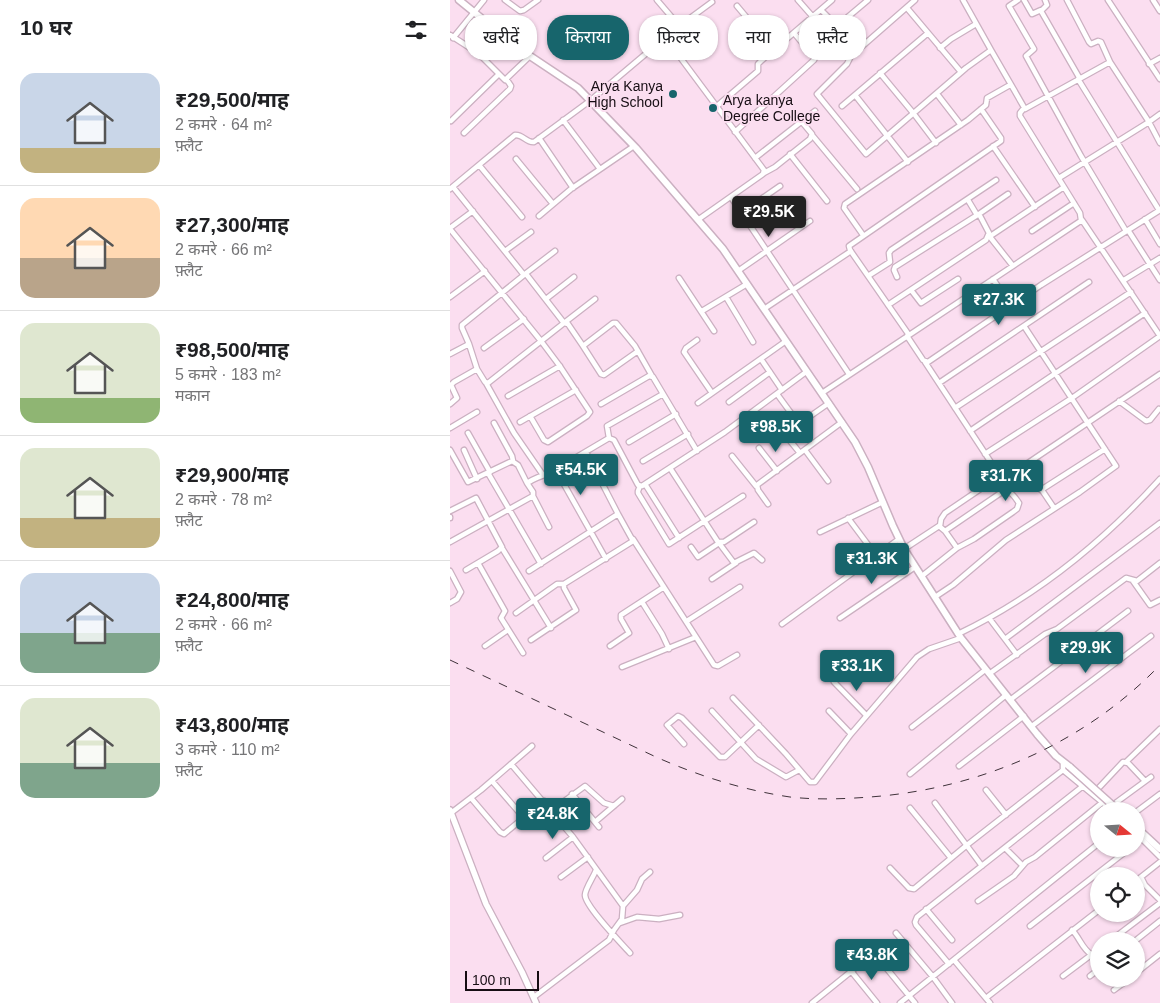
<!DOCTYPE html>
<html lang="hi">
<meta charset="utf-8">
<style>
body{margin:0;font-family:Helvetica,"Noto Sans Devanagari",sans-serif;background:#f6f6f6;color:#202124;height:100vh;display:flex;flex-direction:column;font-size:19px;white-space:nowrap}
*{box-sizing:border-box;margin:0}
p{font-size:16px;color:#757577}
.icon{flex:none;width:28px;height:28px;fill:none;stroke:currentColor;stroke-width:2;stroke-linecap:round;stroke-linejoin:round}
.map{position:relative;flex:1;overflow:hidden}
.sheet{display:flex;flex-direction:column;background:#fff;width:450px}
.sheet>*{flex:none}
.guide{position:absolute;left:15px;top:15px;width:475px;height:45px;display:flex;gap:10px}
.needle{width:32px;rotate:108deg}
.fabs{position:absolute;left:640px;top:802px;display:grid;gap:10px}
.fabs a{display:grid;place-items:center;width:55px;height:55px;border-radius:50%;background:#fff;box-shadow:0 1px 4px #0004;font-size:25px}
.scale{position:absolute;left:15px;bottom:12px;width:74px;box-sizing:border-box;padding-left:5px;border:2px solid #160d13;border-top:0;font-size:14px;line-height:18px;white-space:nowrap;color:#160d13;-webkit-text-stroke:4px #fbdef0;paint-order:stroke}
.price{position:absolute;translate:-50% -42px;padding:0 11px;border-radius:5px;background:#17656c;color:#fff;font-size:16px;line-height:32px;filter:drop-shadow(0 1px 2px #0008)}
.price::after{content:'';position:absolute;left:50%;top:30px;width:15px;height:11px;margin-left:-8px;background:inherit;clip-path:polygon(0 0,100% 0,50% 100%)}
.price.selected{background:#222;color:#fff}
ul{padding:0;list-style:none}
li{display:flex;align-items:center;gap:15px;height:125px;padding:0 20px}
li+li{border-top:1px solid #e0e0e0}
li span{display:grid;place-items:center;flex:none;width:140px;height:100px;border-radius:15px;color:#555}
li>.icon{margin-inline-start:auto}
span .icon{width:60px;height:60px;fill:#fffc;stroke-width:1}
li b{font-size:21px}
h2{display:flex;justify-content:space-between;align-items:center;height:60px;padding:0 20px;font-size:21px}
.pill{padding:0 18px;border-radius:20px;background:#fff;box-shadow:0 1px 4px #0004;font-size:18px;line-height:45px}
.pill.selected{background:#17656c;color:#fff}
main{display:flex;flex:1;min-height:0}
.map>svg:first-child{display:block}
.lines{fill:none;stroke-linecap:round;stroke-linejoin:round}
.minor-casing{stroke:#cbb0c1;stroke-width:7}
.tertiary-casing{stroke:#cbb0c1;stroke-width:8}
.secondary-casing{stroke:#cbb0c1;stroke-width:9}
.minor{stroke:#fff;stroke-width:4.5}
.tertiary{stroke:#fff;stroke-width:5.5}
.secondary{stroke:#fff;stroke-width:6}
.rail{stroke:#3f323a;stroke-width:1;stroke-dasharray:9 9;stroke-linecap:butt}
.secondary-bridge-casing{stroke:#cbb0c1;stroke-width:9;stroke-linecap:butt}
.secondary-bridge{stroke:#fff;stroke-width:6}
.poi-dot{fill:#17656c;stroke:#fbdef0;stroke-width:2}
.labels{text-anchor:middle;stroke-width:4;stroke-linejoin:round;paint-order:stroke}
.poi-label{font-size:14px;fill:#160d13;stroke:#fbdef0;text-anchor:end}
</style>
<main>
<section class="sheet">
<h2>10 घर<svg class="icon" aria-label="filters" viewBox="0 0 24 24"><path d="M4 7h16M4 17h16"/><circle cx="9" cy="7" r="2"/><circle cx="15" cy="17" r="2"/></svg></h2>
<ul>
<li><span style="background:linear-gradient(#c9d6e8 75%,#c2b280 0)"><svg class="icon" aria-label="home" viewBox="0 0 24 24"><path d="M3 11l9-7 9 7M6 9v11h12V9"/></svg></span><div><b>₹29,500/माह</b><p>2 कमरे · 64 m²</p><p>फ़्लैट</p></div></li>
<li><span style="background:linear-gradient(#ffd9b3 60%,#b9a48a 0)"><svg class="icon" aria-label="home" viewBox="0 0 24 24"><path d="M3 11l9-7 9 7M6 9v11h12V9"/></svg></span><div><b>₹27,300/माह</b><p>2 कमरे · 66 m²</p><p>फ़्लैट</p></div></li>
<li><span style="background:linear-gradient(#dfe7d0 75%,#8fb573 0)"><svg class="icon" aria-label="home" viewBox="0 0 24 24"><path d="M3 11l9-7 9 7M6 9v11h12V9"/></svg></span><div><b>₹98,500/माह</b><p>5 कमरे · 183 m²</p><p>मकान</p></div></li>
<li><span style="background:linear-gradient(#dfe7d0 70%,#c2b280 0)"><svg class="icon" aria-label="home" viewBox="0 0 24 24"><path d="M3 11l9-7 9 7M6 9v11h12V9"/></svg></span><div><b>₹29,900/माह</b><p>2 कमरे · 78 m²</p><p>फ़्लैट</p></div></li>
<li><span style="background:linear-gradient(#c9d6e8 60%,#7fa58c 0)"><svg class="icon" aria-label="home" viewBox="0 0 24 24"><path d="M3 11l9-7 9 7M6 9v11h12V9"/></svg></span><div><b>₹24,800/माह</b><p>2 कमरे · 66 m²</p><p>फ़्लैट</p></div></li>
<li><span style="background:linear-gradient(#dfe7d0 65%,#7fa58c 0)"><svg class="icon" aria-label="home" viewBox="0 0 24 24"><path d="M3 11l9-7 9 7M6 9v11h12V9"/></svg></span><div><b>₹43,800/माह</b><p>3 कमरे · 110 m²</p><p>फ़्लैट</p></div></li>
</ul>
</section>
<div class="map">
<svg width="710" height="1003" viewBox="0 0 710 1003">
<rect width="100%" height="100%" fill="#fbdef0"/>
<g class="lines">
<defs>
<path id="minor" d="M55,0L70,11L74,10L88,0
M348,0L363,17
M465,0L401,56L397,64L367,94L416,154L516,68L541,50L513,0
M568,0L559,6L584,49L576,56L631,156L676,231
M574,0L582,14L591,10
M595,0L597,5L591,11L630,79
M617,0L639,42L641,44L648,41L651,42L660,62
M658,0L710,79
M703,0L710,11
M287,6L324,50
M457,8L511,72
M371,10L387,26
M226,25L232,24L262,2
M344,33L360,52
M0,35L28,53L55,80L79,57
M215,37L314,170L313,174L249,219
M3,38L34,0
M490,48L501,39L526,24
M541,50L575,109L660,62L699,122L609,178
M699,64L710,58
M430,73L464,114L486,143
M628,79L709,210
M487,94L511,125
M405,95L458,162
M267,106L308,71V64L312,60L382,0
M392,106L478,33
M710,114L699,122L710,143
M113,120L150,169
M1,121L49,74
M285,132L364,60L365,58L360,52L361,48L418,0
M14,133L60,89L61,86L57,80
M362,135L407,189
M89,138L123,188
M543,146L585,207
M340,154L377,201
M305,158L365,111
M66,159L103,204
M29,165L72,217
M314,173L325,167L360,139L362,134L352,122
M3,187L74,275L12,325V328L19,344
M614,187L630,213L631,220
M0,189L65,135C73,134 76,143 84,142L141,100L224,30L226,24L225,21L207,0
M281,197L399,374
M518,200L527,215
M291,213L330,186
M89,216L121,189L184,146
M695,219L710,244
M0,228L23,211
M0,229L91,341L109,365L140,412L137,416L98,442L94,440L80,416
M678,230L710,280
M582,231L624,203
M413,235L394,208L395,204L518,120L536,105L537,98L560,85
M539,237L614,187L570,116V113L574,108
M540,237L563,266
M55,251L81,232
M288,271L360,221
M75,274L105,251
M76,274L114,323L145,299
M418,276L440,262L439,253L441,250L546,180
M447,277L444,270L445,267L529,214
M229,278L264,331
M543,279L561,306
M674,280L710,258
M461,290L471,303L508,279
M0,297L35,271
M276,297L303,342
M96,299L124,277
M438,305L536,240L539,233L529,214L558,194
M314,309L401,251
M252,311L297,284
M459,335L400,250L399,246L551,141V138L531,109
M457,336L473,360L478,362L591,285L710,210
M247,340L236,348L234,352L262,393
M133,346L151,374L154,375L188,351
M34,348L74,319
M0,354L19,344L27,369
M311,359L332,390
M475,362L542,464
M36,383L64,433L93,475
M489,383L639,282
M372,393L632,220L710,336L622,398L535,454
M327,394L349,424L379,403
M58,396L110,366
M669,401L696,421L700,420L709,409
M279,402L320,372
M248,403L336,341
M0,404L7,398L1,385L4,382L27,369L35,382L38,383L114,323L118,324L133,346L163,323H166L185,346L202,376
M151,404L199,376L203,377L247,451
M505,408L681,292
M70,422L126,390
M44,423L62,456L63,461
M328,426L350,453
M0,428L27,412
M520,431L695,313
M18,433L40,472
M159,438L157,426L213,394
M179,442L226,414
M309,448L327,471
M0,450L18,482L62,461L68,465L77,483
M14,450L27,479
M355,450L378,481
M282,456L306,486
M193,461L238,434
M220,468L268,542H274L304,522
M106,470L156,559
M38,473L91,564
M195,484L229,538
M190,486L188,491V493L219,544L293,496
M591,490L655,449
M83,496L99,527
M318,504L308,490L307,485L392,422
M604,508L575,465L710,374
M0,511L26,498L52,547L48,551L16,570
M0,517V518
M398,518L425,554
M490,526L491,519L495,513L551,475L554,477L559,485L556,491
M370,532L433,502
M183,539L264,665L268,666L287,655
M0,542L83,496V492L77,483C85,478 90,476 98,474L159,438L164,440L188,485L192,486L275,432L356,372
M241,547L248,557L269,543L284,563L304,553L312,560
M52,548L101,628
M454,549L489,526L495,531L507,548
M28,563L55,611L51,618L73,653
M0,571L11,592L7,599L0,603
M79,571L168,514L136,452
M472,576L507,548L524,539L563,512L567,509L569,503C564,496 561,490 552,492L495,531
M262,579L286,563
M683,581L700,605L710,600
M485,597L503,585L556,540L630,492L666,466L574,326
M192,602L212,634L219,649
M66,613L107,584H114
M390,618L465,567
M539,618L567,655
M237,621L290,587
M332,624L449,539
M508,634C585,597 653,542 710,479
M555,639L710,523
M81,640L126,610L114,588V584L183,541L168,514
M35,646L58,630
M160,646L179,633L171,619V615L214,587
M172,667L246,637
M539,674L595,634L607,629L676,578L687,581L710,563
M384,682L416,715
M283,698L336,754L360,782H365L401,734L467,657L479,649L511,638
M560,700L678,611
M262,711L306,759L336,777L349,770
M379,711L401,734
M582,726L701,636
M462,727L535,670
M234,744L217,725L228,716L232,718L270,757H275L309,725
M613,762V770L663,811
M676,762L710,729
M61,764L123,837L173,906L172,919L164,930L159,940L84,997
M509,766L574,716
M460,774L556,695
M42,781L74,818
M536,790L556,815
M122,794L149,827
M643,794L673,762L678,763L695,781
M21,798L50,832L54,834L94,801
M485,803L532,866
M660,807L701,777
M460,808L501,858
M102,810L135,786L154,803L164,806
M686,812L710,794
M1,813L31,790L82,746
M145,822L172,799
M686,833L710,857
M555,848L572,865
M96,858L123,837
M440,868L459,888L464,889L517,845L613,770
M146,870C144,876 135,889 135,895C135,906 171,943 180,953
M111,877L138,857
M691,877L695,885L710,900
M686,881L710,862
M528,901L564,876L576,862L585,857L653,802
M173,906L187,890L192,879L200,872
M476,909L502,940
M170,923L187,917L209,919L230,915
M580,926L679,849
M622,930C630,938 632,949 642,955
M446,933L483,977L502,1003
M660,941L710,903
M685,941L710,921
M504,960L540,1003
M499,964L466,925L465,922L467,917L633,786
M401,971L427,1003
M686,973L710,954
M613,976L649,949
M640,976L649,969
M664,990L679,979
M536,998L649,910
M362,1003L424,953L465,1003
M450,1003L649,843"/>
<path id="tertiary" d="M0,810L36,904L72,972L86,1003"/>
<path id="secondary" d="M9,0L68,48L128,88L186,148L273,249L405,442L418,467L443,526L454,549L511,638L587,734L606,756L620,767
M686,827L710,849"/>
</defs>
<use href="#minor" class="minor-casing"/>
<use href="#tertiary" class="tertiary-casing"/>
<use href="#secondary" class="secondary-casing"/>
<use href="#minor" class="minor"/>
<use href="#tertiary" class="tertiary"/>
<use href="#secondary" class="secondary"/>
<path class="rail" d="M0,660L206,757C249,776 293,790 340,797C366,800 394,799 420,797C529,789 634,744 710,665"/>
<defs>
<path id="secondary-bridge" d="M620,767L669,811"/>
</defs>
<use href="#secondary-bridge" class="secondary-bridge-casing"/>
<use href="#secondary-bridge" class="secondary-bridge"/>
</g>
<g class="poi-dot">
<circle cx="223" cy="94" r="5"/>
<circle cx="263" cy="108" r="5"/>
</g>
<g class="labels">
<g class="poi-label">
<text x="213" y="91">Arya Kanya<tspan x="213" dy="16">High School</tspan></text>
<text x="273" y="105" text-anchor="start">Arya kanya<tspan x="273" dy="16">Degree College</tspan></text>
</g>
</g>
</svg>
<div class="fabs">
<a><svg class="needle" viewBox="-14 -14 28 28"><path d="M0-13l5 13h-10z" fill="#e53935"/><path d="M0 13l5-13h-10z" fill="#757577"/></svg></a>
<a><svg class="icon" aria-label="locate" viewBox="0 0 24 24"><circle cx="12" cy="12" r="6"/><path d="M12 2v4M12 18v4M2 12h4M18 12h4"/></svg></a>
<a><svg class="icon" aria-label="layers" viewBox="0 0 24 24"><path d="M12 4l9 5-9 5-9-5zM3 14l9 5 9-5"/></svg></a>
</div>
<div class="scale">100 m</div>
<b class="price selected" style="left:319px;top:238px">₹29.5K</b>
<b class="price" style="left:549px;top:326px">₹27.3K</b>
<b class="price" style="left:326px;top:453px">₹98.5K</b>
<b class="price" style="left:131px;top:496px">₹54.5K</b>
<b class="price" style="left:556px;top:502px">₹31.7K</b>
<b class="price" style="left:422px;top:585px">₹31.3K</b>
<b class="price" style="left:636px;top:674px">₹29.9K</b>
<b class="price" style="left:407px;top:692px">₹33.1K</b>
<b class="price" style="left:103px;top:840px">₹24.8K</b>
<b class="price" style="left:422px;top:981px">₹43.8K</b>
<div class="guide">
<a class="pill">खरीदें</a>
<a class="pill selected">किराया</a>
<a class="pill">फ़िल्टर</a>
<a class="pill">नया</a>
<a class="pill">फ़्लैट</a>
</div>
</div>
</main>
